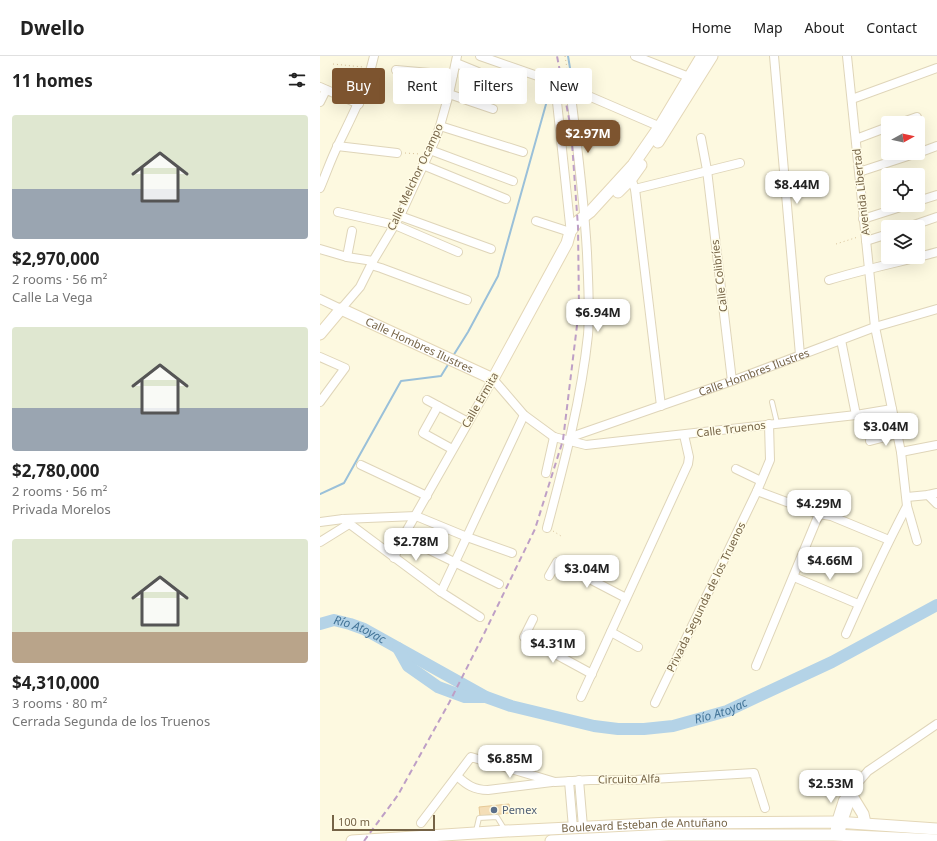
<!DOCTYPE html>
<meta charset="utf-8">
<style>
body{margin:0;font-family:"Noto Sans",sans-serif;background:#f2f2f2;color:#222;height:100vh;display:flex;flex-direction:column;font-size:15px;white-space:nowrap}
*{box-sizing:border-box;margin:0}
p{font-size:13px;color:#767676}
.icon{flex:none;width:22px;height:22px;fill:none;stroke:currentColor;stroke-width:2;stroke-linecap:round;stroke-linejoin:round}
.map{position:relative;flex:1;overflow:hidden}
.panel{display:flex;flex-direction:column;background:#fff;width:320px}
.panel>*{flex:none}
.banner{position:absolute;left:12px;top:12px;width:380px;height:36px;display:flex;gap:8px}
.needle{width:26px;rotate:82deg}
.fabs{position:absolute;left:561px;top:60px;display:grid;gap:8px}
.fabs a{display:grid;place-items:center;width:44px;height:44px;border-radius:4px;background:#fff;box-shadow:0 4px 16px #0002;font-size:20px}
.scale{position:absolute;left:12px;bottom:10px;width:103px;box-sizing:border-box;padding-left:4px;border:2px solid #756346;border-top:0;font-size:11px;line-height:14px;white-space:nowrap;color:#756346;-webkit-text-stroke:3px #fffce7;paint-order:stroke}
.price{position:absolute;translate:-50% -34px;padding:0 9px;border-radius:8px;background:#fff;color:#222;font-size:13px;line-height:26px;filter:drop-shadow(0 1px 2px #0008)}
.price::after{content:'';position:absolute;left:50%;top:24px;width:12px;height:9px;margin-left:-6px;background:inherit;clip-path:polygon(0 0,100% 0,50% 100%)}
.price.active{background:#7d542f;color:#fff}
ul{padding:0;list-style:none}
li{display:grid;align-content:center;gap:8px;height:212px;padding:0 12px}
li span{display:grid;place-items:center;height:124px;border-radius:4px;color:#555}
li>.icon{margin-inline-start:auto}
span .icon{width:72px;height:72px;fill:#fffc;stroke-width:1}
li b{font-size:17px}
h2{display:flex;justify-content:space-between;align-items:center;height:48px;padding:0 12px;font-size:17px}
.chip{padding:0 14px;border-radius:4px;background:#fff;box-shadow:0 4px 16px #0002;font-size:14px;line-height:36px}
.chip.active{background:#7d542f;color:#fff}
header{display:flex;align-items:center;gap:24px;box-sizing:border-box;height:56px;padding:0 20px;background:#fff;border-bottom:1px solid #e0e0e0}
header strong{font-size:19px}
nav{display:flex;gap:22px;margin-inline-start:auto;font-size:14px}
main{display:flex;flex:1;min-height:0}
.map>svg:first-child{display:block}
.lines{fill:none;stroke-linecap:round;stroke-linejoin:round}
.stream{stroke:#9ac0d9;stroke-width:2}
.river{stroke:#b4d3e7;stroke-width:12}
.building{fill:#f4deb7;stroke:#e7c996}
.lane-casing{stroke:#dfd5b9;stroke-width:6}
.street-casing{stroke:#dfd5b9;stroke-width:10}
.secondary-casing{stroke:#e4d7b7;stroke-width:13}
.path{stroke:#d8c29a;stroke-width:1;stroke-dasharray:1 3;stroke-linecap:butt}
.lane{stroke:#fff;stroke-width:4}
.street{stroke:#fff;stroke-width:8}
.secondary{stroke:#fff;stroke-width:11}
.rail{stroke:#be9fc6;stroke-width:2;stroke-dasharray:6 4;stroke-linecap:butt}
.service-dot{fill:#5c6f8a;stroke:#fffce7;stroke-width:1.5}
.labels{text-anchor:middle;stroke-width:3;stroke-linejoin:round;paint-order:stroke}
.street-label{font-size:11px;fill:#756346;stroke:#fffce7}
.service-label{font-size:11px;fill:#4e5e75;stroke:#fffce7;text-anchor:start}
.water-label{font-size:12px;font-style:italic;fill:#447598;stroke:#fffce7}
</style>
<header>
<strong>Dwello</strong>
<nav><a>Home</a><a>Map</a><a>About</a><a>Contact</a></nav>
</header>
<main>
<section class="panel">
<h2>11 homes<svg class="icon" aria-label="filters" viewBox="0 0 24 24"><path d="M4 7h16M4 17h16"/><circle cx="9" cy="7" r="2"/><circle cx="15" cy="17" r="2"/></svg></h2>
<ul>
<li><span style="background:linear-gradient(#dfe7d0 60%,#9aa5b1 0)"><svg class="icon" aria-label="home" viewBox="0 0 24 24"><path d="M3 11l9-7 9 7M6 9v11h12V9"/></svg></span><div><b>$2,970,000</b><p>2 rooms · 56 m²</p><p>Calle La Vega</p></div></li>
<li><span style="background:linear-gradient(#dfe7d0 65%,#9aa5b1 0)"><svg class="icon" aria-label="home" viewBox="0 0 24 24"><path d="M3 11l9-7 9 7M6 9v11h12V9"/></svg></span><div><b>$2,780,000</b><p>2 rooms · 56 m²</p><p>Privada Morelos</p></div></li>
<li><span style="background:linear-gradient(#dfe7d0 75%,#b9a48a 0)"><svg class="icon" aria-label="home" viewBox="0 0 24 24"><path d="M3 11l9-7 9 7M6 9v11h12V9"/></svg></span><div><b>$4,310,000</b><p>3 rooms · 80 m²</p><p>Cerrada Segunda de los Truenos</p></div></li>
</ul>
</section>
<div class="map">
<svg width="617" height="785" viewBox="0 0 617 785">
<rect width="100%" height="100%" fill="#fdf9e0"/>
<g class="lines">
<path class="stream" d="M248,0L253,30
M237,38L248,35
M133,300L148,276L178,220L228,41L233,40
M0,438L24,427L81,325L121,320L129,307"/>
<g class="river">
<path id="s1" d="M0,568L14,564L30,568L44,573L166,641L191,650L274,670L298,673H324L353,670L407,655L512,606L617,549"/>
<path d="M78,592L88,610L118,631L145,641H164"/>
</g>
</g>
<path class="building" d="M189,748L190,757L160,760L159,751Z"/>
<g class="lines">
<defs>
<path id="lane" d="M452,346L457,367
M156,775L159,762L177,761L185,774"/>
<g id="street">
<path d="M160,0L229,24"/>
<path d="M315,0L369,21L374,24"/>
<path d="M454,0L480,299"/>
<path d="M527,0L555,271L581,396L587,450L597,485"/>
<path d="M136,7L158,16"/>
<path d="M76,14L133,19"/>
<path d="M0,31L39,48"/>
<path d="M250,32L343,72"/>
<path d="M129,38L173,53"/>
<path d="M234,38L237,46L251,178"/>
<path d="M532,43L617,12"/>
<path d="M0,46L6,34"/>
<path d="M580,67L597,61"/>
<path d="M120,70L203,96"/>
<path d="M381,82L387,114L412,325"/>
<path d="M536,83L568,71"/>
<path d="M17,90L77,97"/>
<path d="M110,94L193,125"/>
<path d="M598,97L617,90"/>
<path d="M103,109L186,143"/>
<path d="M539,116L597,97"/>
<path d="M310,120L315,133L341,350"/>
<path d="M0,132C6,118 11,103 18,89C32,60 47,32 54,0"/>
<path d="M315,133L420,107"/>
<path d="M598,145L617,139"/>
<path d="M18,156L75,169L138,196"/>
<path d="M80,160L171,193"/>
<path d="M543,163L587,149"/>
<path d="M216,165L250,176"/>
<path d="M588,171L617,161"/>
<path d="M546,185L568,178"/>
<path d="M0,193L27,201L53,205"/>
<path d="M27,201L32,175"/>
<path d="M51,209L61,212L147,244"/>
<path d="M509,224C545,213 581,206 617,196"/>
<path d="M0,243L21,253L40,231L53,205L80,160L115,84L120,70L129,38L137,0"/>
<path d="M521,284L536,359"/>
<path d="M0,301L25,312L0,346"/>
<path d="M107,344L148,366"/>
<path d="M118,350L103,377L132,393"/>
<path id="s2" d="M251,381L412,325L555,271L617,253"/>
<path d="M550,385L577,378"/>
<path d="M581,396L617,389"/>
<path d="M41,409L107,440"/>
<path d="M416,413L441,425"/>
<path d="M226,417L234,381"/>
<path d="M437,435L499,458L511,460L569,484"/>
<path d="M608,439L617,448"/>
<path d="M587,441L608,439L617,437"/>
<path d="M23,463L121,536L160,561"/>
<path d="M0,466L23,463L96,460L147,481L192,497"/>
<path d="M227,472C244,408 261,345 268,279C270,252 268,224 267,197C264,142 257,87 250,32"/>
<path d="M83,481L179,528"/>
<path d="M0,486L29,468"/>
<path d="M74,502L83,481L173,323L204,359L234,381L266,389L536,359L572,353"/>
<path d="M229,520L237,506L306,542"/>
<path d="M474,521L538,548"/>
<path d="M121,536L204,359"/>
<path d="M213,563L204,581L272,618"/>
<path d="M291,576L318,591"/>
<path d="M526,578C545,535 565,492 587,450"/>
<path d="M436,610L499,458"/>
<path d="M261,641L368,408L369,401L364,379"/>
<path d="M335,647L437,435L450,404L449,368"/>
<path d="M137,720C147,729 154,734 168,734L232,726"/>
<path d="M259,724L263,771"/>
<path d="M249,725L253,772"/>
<path d="M101,767L151,701L235,726L270,724H315L434,717L445,752"/>
<path d="M514,779L516,766L523,744L548,715L617,668"/>
<path d="M520,779L523,766L533,737"/>
</g>
<g id="secondary">
<path d="M338,86L392,0"/>
<path d="M298,136L311,123L321,109"/>
<path id="s3" d="M0,278L21,253L173,323L247,187L250,176L257,166L270,156L313,109L340,70L382,0"/>
<path d="M532,740L543,758L545,767"/>
<path id="s4" d="M32,785L186,775L350,767L516,766L617,773"/>
<path d="M231,785L348,779H514L617,784"/>
</g>
</defs>
<use href="#lane" class="lane-casing"/>
<use href="#street" class="street-casing"/>
<use href="#secondary" class="secondary-casing"/>
<path class="path" d="M245,0L249,25
M13,8L43,11
M85,97L100,98
M516,188L538,181
M233,475L241,480"/>
<use href="#lane" class="lane"/>
<use href="#street" class="street"/>
<use href="#secondary" class="secondary"/>
<path class="rail" d="M44,785L78,739L129,647L161,584L215,473L243,384L259,253L258,171L251,73L237,0"/>
</g>
<circle class="service-dot" cx="174" cy="754" r="4"/>
<g class="labels">
<g class="street-label">
<text transform="translate(95 121) rotate(-65)" y="4">Calle Melchor Ocampo</text>
<text transform="translate(541 136) rotate(-96)" y="4">Avenida Libertad</text>
<text transform="translate(399 220) rotate(-97)" y="4">Calle Colibríes</text>
<text dy="4" stroke="none"><textPath href="#s3" startOffset="119">Calle Hombres Ilustres</textPath></text>
<text dy="4" stroke="none"><textPath href="#s2" startOffset="194">Calle Hombres Ilustres</textPath></text>
<text transform="translate(160 344) rotate(-60)" y="4">Calle Ermita</text>
<text transform="translate(411 373) rotate(-7)" y="4">Calle Truenos</text>
<text transform="translate(386 541) rotate(-64)" y="4">Privada Segunda de los Truenos</text>
<text transform="translate(309 723) rotate(-1)" y="4">Circuito Alfa</text>
<text dy="4" stroke="none"><textPath href="#s4" startOffset="293">Boulevard Esteban de Antuñano</textPath></text>
</g>
<g class="service-label">
<text x="182" y="758">Pemex</text>
</g>
<g class="water-label">
<text dy="4" stroke="none"><textPath href="#s1" startOffset="42">Río Atoyac</textPath></text>
<text dy="4" stroke="none"><textPath href="#s1" startOffset="427">Río Atoyac</textPath></text>
</g>
</g>
</svg>
<div class="fabs">
<a><svg class="needle" viewBox="-14 -14 28 28"><path d="M0-13l5 13h-10z" fill="#e53935"/><path d="M0 13l5-13h-10z" fill="#767676"/></svg></a>
<a><svg class="icon" aria-label="locate" viewBox="0 0 24 24"><circle cx="12" cy="12" r="6"/><path d="M12 2v4M12 18v4M2 12h4M18 12h4"/></svg></a>
<a><svg class="icon" aria-label="layers" viewBox="0 0 24 24"><path d="M12 4l9 5-9 5-9-5zM3 14l9 5 9-5"/></svg></a>
</div>
<div class="scale">100 m</div>
<b class="price active" style="left:268px;top:98px">$2.97M</b>
<b class="price" style="left:477px;top:149px">$8.44M</b>
<b class="price" style="left:278px;top:277px">$6.94M</b>
<b class="price" style="left:566px;top:391px">$3.04M</b>
<b class="price" style="left:499px;top:468px">$4.29M</b>
<b class="price" style="left:96px;top:506px">$2.78M</b>
<b class="price" style="left:510px;top:525px">$4.66M</b>
<b class="price" style="left:267px;top:533px">$3.04M</b>
<b class="price" style="left:233px;top:608px">$4.31M</b>
<b class="price" style="left:190px;top:723px">$6.85M</b>
<b class="price" style="left:511px;top:748px">$2.53M</b>
<div class="banner">
<a class="chip active">Buy</a>
<a class="chip">Rent</a>
<a class="chip">Filters</a>
<a class="chip">New</a>
</div>
</div>
</main>
